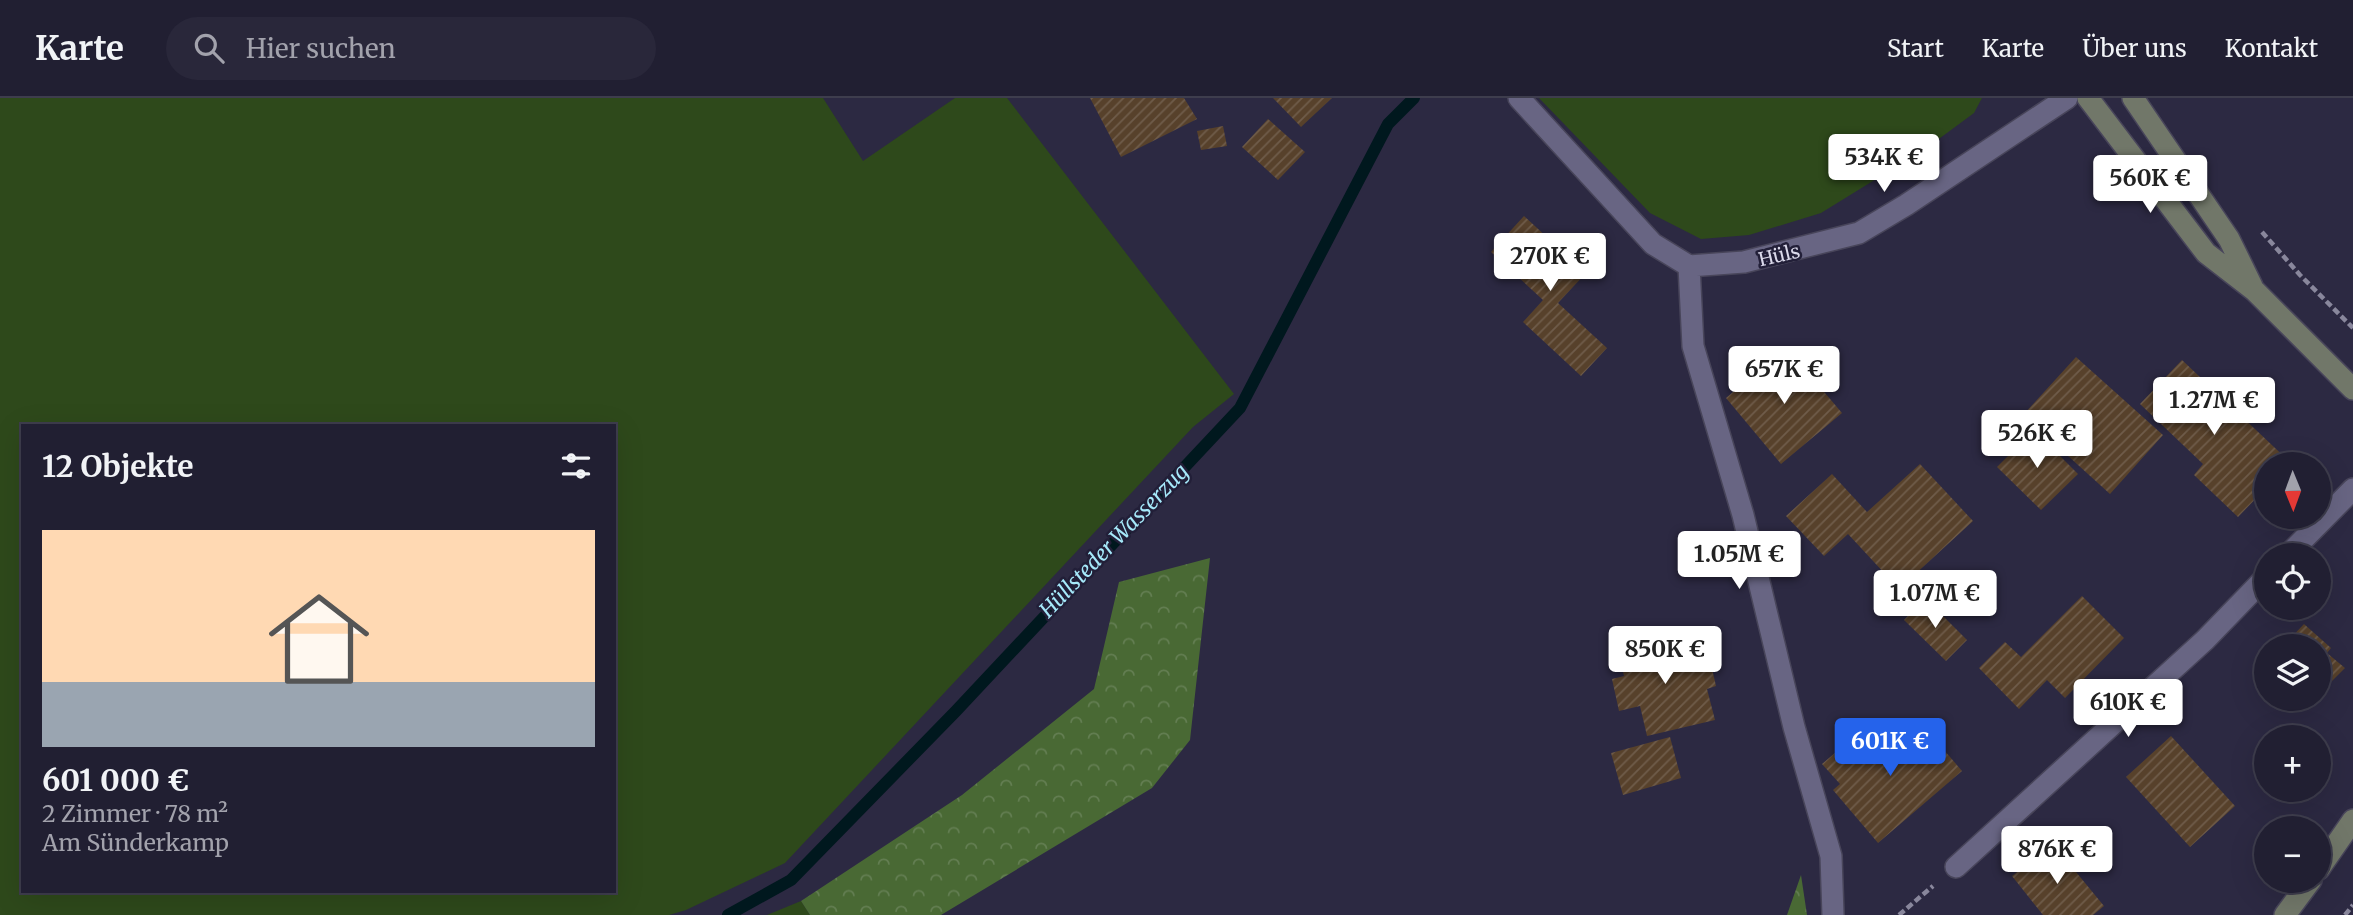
<!DOCTYPE html>
<html lang="de">
<meta charset="utf-8">
<style>
body{margin:0;font-family:Merriweather,serif;background:#29273a;color:#f1f3f6;height:100vh;display:flex;flex-direction:column;font-size:26px;white-space:nowrap}
*{box-sizing:border-box;margin:0}
p{font-size:23px;color:#a2a2ac}
.icon{flex:none;width:38px;height:38px;fill:none;stroke:currentColor;stroke-width:2;stroke-linecap:round;stroke-linejoin:round}
.map{position:relative;flex:1;overflow:hidden}
.details{position:absolute;left:21px;top:326px;width:595px;height:469px;display:flex;flex-direction:column;background:#211f32;border-radius:0px;box-shadow:0 7px 28px #0002,0 0 0 2px #3e3d4d}
.details>*{flex:none}
.needle{width:46px;rotate:179deg}
.fabs{position:absolute;left:2254px;top:354px;display:grid;gap:14px}
.fabs a{display:grid;place-items:center;width:77px;height:77px;border-radius:50%;background:#211f32;box-shadow:0 7px 28px #0002,0 0 0 2px #3e3d4d;font-size:35px}
.price{position:absolute;translate:-50% -60px;padding:0 16px;border-radius:7px;background:#fff;color:#222;font-size:23px;line-height:46px;filter:drop-shadow(0 2px 4px #0008)}
.price::after{content:'';position:absolute;left:50%;top:42px;width:21px;height:16px;margin-left:-10px;background:inherit;clip-path:polygon(0 0,100% 0,50% 100%)}
.price.selected{background:#2563eb;color:#fff}
ul{padding:0;list-style:none}
li{display:grid;align-content:center;gap:14px;height:371px;padding:0 21px}
li+li{border-top:2px solid #3e3d4d}
li span{display:grid;place-items:center;height:217px;border-radius:0px;color:#555}
li>.icon{margin-inline-start:auto}
span .icon{width:126px;height:126px;fill:#fffc;stroke-width:1}
li b{font-size:30px}
h2{display:flex;justify-content:space-between;align-items:center;height:84px;padding:0 21px;font-size:30px}
header{display:flex;align-items:center;gap:42px;box-sizing:border-box;height:98px;padding:0 35px;background:#211f32;border-bottom:2px solid #3e3d4d}
header strong{font-size:33px}
nav{display:flex;gap:38px;margin-inline-start:auto;font-size:24px}
.search{width:490px;height:63px;background:#29273a;display:flex;align-items:center;gap:18px;box-sizing:border-box;padding:0 24px;border-radius:38px;color:#a2a2ac;font-size:26px}
.map>svg:first-child{display:block}
.green{fill:#2e491b;fill-rule:evenodd}
.forest{fill:url(#forest-crowns)}
.lines{fill:none;stroke-linecap:round;stroke-linejoin:round}
.stream{stroke:#00181e;stroke-width:12}
.building{fill:url(#building-hatch)}
.street-casing{stroke:#48455a;stroke-width:24}
.secondary-casing{stroke:#48455a;stroke-width:24}
.path{stroke:#89879c;stroke-width:4.5;stroke-dasharray:7 3.5;stroke-linecap:butt}
.street{stroke:#686583;stroke-width:21}
.secondary{stroke:#717769;stroke-width:21}
.labels{text-anchor:middle;stroke-width:5;stroke-linejoin:round;paint-order:stroke}
.street-label{font-size:19px;fill:#dad9ea;stroke:#221f38}
.water-label{font-size:21px;font-style:italic;fill:#a6e9fa;stroke:#221f38}
</style>
<header>
<strong>Karte</strong>
<div class="search"><svg class="icon" aria-label="search" viewBox="0 0 24 24"><circle cx="10" cy="10" r="6"/><path d="M15 15l6 6"/></svg>Hier suchen</div>
<nav><a>Start</a><a>Karte</a><a>Über uns</a><a>Kontakt</a></nav>
</header>
<div class="map">
<svg width="2353" height="817" viewBox="0 0 2353 817">
<defs>
<pattern id="forest-crowns" width="20" height="18" patternUnits="userSpaceOnUse" patternTransform="scale(1.75)"><rect width="20" height="18" fill="#496934"/><path d="M2 6a3 3 0 1 1 6 0M12 15a3 3 0 1 1 6 0" fill="none" stroke="#637e52"/></pattern>
<pattern id="building-hatch" width="6" height="6" patternUnits="userSpaceOnUse" patternTransform="scale(1.75)"><rect width="6" height="6" fill="#57412b"/><path d="M-1 1l2-2M0 6l6-6M5 7l2-2" fill="none" stroke="#6f5c4a"/></pattern>
</defs>
<rect width="100%" height="100%" fill="#2c2942"/>
<path class="green" d="M0,0H823L863,63L955,0H1007L1234,296L1193,329L785,765L686,812L669,817H0ZM23,327H614V793H23Z
M1539,0H1982L1974,15L1928,49L1821,115L1749,137L1701,141L1650,115Z
M801,803L810,817H767Z"/>
<path class="forest" d="M1210,460L1190,642L1152,690L941,817H810L801,803L962,697L1094,591L1119,484Z
M1801,777L1807,817H1787Z"/>
<g class="lines">
<path class="stream" d="M728,817L791,782L956,613L1240,310L1388,26L1414,0"/>
</g>
<path class="building" d="M1090,0H1184L1197,21L1121,59Z
M1273,0H1332L1301,29Z
M1268,21L1305,54L1278,82L1242,49Z
M1223,28L1227,48L1201,52L1197,33Z
M1524,118L1586,175L1558,205L1607,250L1581,278L1523,224L1543,202L1491,154Z
M1786,249L1842,315L1781,366L1726,300Z
M2076,259L2163,337L2110,396L2023,317Z
M2182,262L2292,366H2266V390L2238,419L2194,377L2203,366L2140,306Z
M2034,332L2078,376L2041,412L1997,369Z
M1920,366L1973,423L1899,491L1848,436L1824,458L1786,418L1832,376L1867,414Z
M2082,498L2124,540L2065,600L2047,582L2019,611L1979,570L2005,544L2021,559Z
M1925,500L1967,542L1946,563L1904,522Z
M2304,526L2331,550L2327,555L2345,570L2325,590L2319,584V548L2286,545Z
M1645,540L1655,551L1694,542L1701,569L1711,566L1716,588L1707,591L1715,622L1647,638L1640,608L1619,613L1612,581L1624,578L1619,557L1630,544Z
M1921,625L1962,673L1878,745L1833,692L1840,686L1822,666L1863,631L1884,656Z
M2171,638L2235,708L2190,749L2126,679Z
M1670,639L1681,680L1623,697L1611,655Z
M2053,746L2104,808L2093,817H2043L2012,778Z"/>
<g class="lines">
<defs>
<path id="street" d="M1519,0L1653,146L1689,168L1744,164L1859,135L1906,107L2067,0
M1689,168L1693,248L1743,417L1794,629L1831,758L1833,817
M2288,457L2353,391
M1956,769L2205,542L2266,479"/>
<path id="secondary" d="M2088,0L2206,155L2255,193L2353,291
M2133,0L2229,141L2252,188
M2319,771L2353,722
M2285,817L2311,782"/>
</defs>
<use href="#street" class="street-casing"/>
<use href="#secondary" class="secondary-casing"/>
<path class="path" d="M2262,134L2300,177L2353,230
M1899,817L1933,788
M2345,817L2353,807"/>
<use href="#street" class="street"/>
<use href="#secondary" class="secondary"/>
</g>
<g class="labels">
<g class="street-label">
<text transform="translate(1779 157) rotate(-13)" y="7">Hüls</text>
</g>
<g class="water-label">
<text transform="translate(1114 443) rotate(-46)" y="7">Hüllsteder Wasserzug</text>
</g>
</g>
</svg>
<div class="fabs">
<a><svg class="needle" viewBox="-14 -14 28 28"><path d="M0-13l5 13h-10z" fill="#e53935"/><path d="M0 13l5-13h-10z" fill="#a2a2ac"/></svg></a>
<a><svg class="icon" aria-label="locate" viewBox="0 0 24 24"><circle cx="12" cy="12" r="6"/><path d="M12 2v4M12 18v4M2 12h4M18 12h4"/></svg></a>
<a><svg class="icon" aria-label="layers" viewBox="0 0 24 24"><path d="M12 4l9 5-9 5-9-5zM3 14l9 5 9-5"/></svg></a>
<a>+</a>
<a>−</a>
</div>
<b class="price" style="left:1884px;top:96px">534K €</b>
<b class="price" style="left:2150px;top:117px">560K €</b>
<b class="price" style="left:1550px;top:195px">270K €</b>
<b class="price" style="left:1784px;top:308px">657K €</b>
<b class="price" style="left:2214px;top:339px">1.27M €</b>
<b class="price" style="left:2037px;top:372px">526K €</b>
<b class="price" style="left:1739px;top:493px">1.05M €</b>
<b class="price" style="left:1935px;top:532px">1.07M €</b>
<b class="price" style="left:1665px;top:588px">850K €</b>
<b class="price" style="left:2128px;top:641px">610K €</b>
<b class="price selected" style="left:1890px;top:680px">601K €</b>
<b class="price" style="left:2057px;top:788px">876K €</b>
<section class="details">
<h2>12 Objekte<svg class="icon" aria-label="filters" viewBox="0 0 24 24"><path d="M4 7h16M4 17h16"/><circle cx="9" cy="7" r="2"/><circle cx="15" cy="17" r="2"/></svg></h2>
<ul>
<li><span style="background:linear-gradient(#ffd9b3 70%,#9aa5b1 0)"><svg class="icon" aria-label="home" viewBox="0 0 24 24"><path d="M3 11l9-7 9 7M6 9v11h12V9"/></svg></span><div><b>601 000 €</b><p>2 Zimmer · 78 m²</p><p>Am Sünderkamp</p></div></li>
</ul>
</section>
</div>
